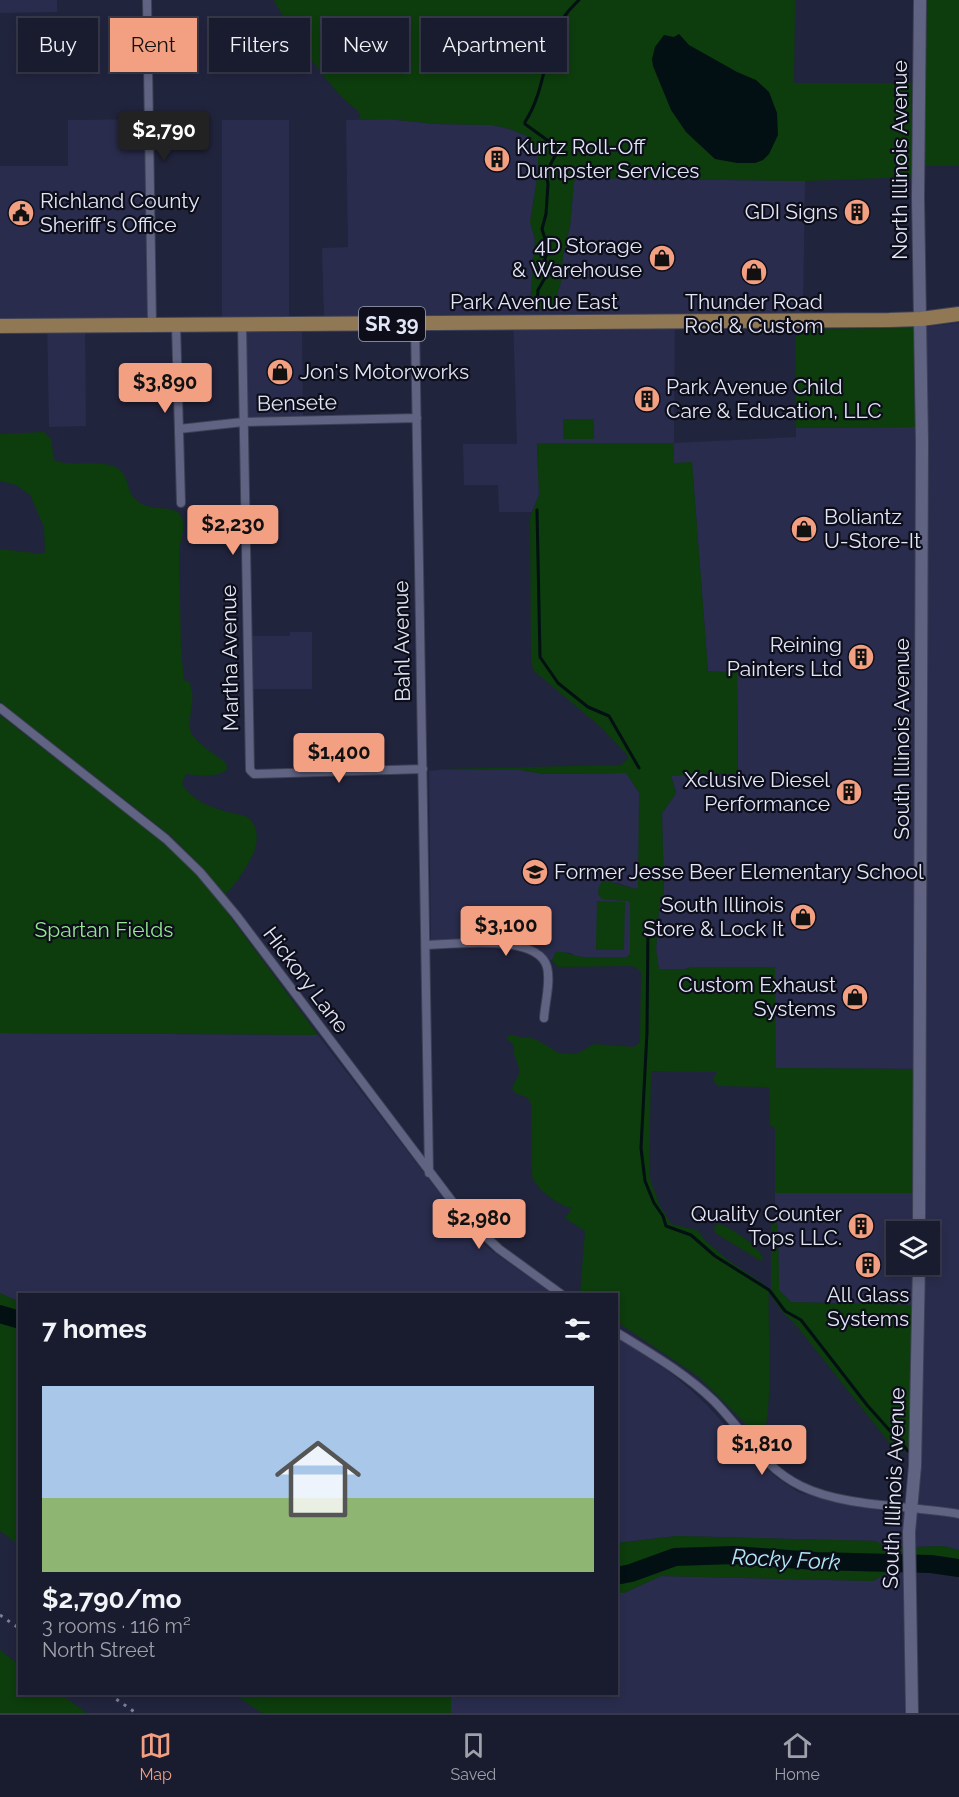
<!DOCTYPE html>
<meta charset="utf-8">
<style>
body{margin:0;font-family:Raleway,sans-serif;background:#222436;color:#f1f3f6;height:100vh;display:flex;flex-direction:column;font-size:22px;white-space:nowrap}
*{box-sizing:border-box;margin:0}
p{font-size:20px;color:#9fa1aa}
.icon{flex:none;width:33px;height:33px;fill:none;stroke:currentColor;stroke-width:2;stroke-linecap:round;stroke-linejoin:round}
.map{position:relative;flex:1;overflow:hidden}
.details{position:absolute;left:18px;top:1293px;width:600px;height:402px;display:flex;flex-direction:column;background:#191b2e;border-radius:0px;box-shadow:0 3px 9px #0003,0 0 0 2px #37394a}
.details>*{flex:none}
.guide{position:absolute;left:18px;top:18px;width:600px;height:54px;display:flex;gap:12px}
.buttons{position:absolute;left:886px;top:1221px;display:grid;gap:12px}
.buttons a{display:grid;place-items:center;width:54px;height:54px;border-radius:0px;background:#191b2e;box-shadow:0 3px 9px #0003,0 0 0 2px #37394a;font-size:30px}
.price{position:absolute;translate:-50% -51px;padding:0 14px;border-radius:6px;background:#f39f82;color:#111;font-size:20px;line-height:39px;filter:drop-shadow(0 2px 3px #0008)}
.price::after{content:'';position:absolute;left:50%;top:36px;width:18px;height:14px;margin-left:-9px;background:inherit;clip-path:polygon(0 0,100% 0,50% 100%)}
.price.active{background:#222;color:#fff}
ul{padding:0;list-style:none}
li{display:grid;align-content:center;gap:12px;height:318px;padding:0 24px}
li span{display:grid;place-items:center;height:186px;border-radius:0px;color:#555}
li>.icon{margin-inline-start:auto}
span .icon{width:108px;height:108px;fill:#fffc;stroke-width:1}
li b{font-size:26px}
h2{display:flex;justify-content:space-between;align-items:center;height:72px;padding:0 24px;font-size:26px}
.pill{padding:0 21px;border-radius:0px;background:#191b2e;box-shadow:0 3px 9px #0003,0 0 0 2px #37394a;font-size:21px;line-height:54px}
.pill.active{background:#f39f82;color:#111}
.tab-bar{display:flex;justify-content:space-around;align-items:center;height:84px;border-top:2px solid #37394a;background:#191b2e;font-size:16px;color:#9fa1aa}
.tab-bar a{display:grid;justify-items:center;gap:3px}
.tab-bar .active{color:#f39f82}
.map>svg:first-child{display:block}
.built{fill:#292c4c;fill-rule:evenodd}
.green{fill:#0d3c0d}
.water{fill:#021013}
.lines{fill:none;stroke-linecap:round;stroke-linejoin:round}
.stream{stroke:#021013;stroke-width:3}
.river{stroke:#021013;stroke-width:18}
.street-casing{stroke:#3e4056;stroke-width:10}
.secondary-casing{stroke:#3e4056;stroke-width:14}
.primary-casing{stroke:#3e4056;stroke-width:16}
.street{stroke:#606482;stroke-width:8}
.secondary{stroke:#606482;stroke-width:12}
.primary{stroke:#907855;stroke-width:14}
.rail{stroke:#7d8096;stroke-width:3;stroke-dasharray:3 6;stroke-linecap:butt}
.labels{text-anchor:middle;stroke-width:4.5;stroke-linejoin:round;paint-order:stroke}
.shield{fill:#0d0e1a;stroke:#a1a4b4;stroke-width:1.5}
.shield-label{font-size:20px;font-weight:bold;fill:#e1e5f6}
.poi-label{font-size:21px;fill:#e1e5f6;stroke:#0d0e1a;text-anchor:end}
.street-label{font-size:21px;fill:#e1e5f6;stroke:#0d0e1a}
.park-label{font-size:21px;fill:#91e88d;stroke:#0d0e1a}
.water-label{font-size:22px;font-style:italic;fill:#b1eaf7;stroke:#0d0e1a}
</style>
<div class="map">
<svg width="959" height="1713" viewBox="0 0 959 1713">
<rect width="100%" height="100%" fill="#21243d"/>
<path class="built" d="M0,0H57V12L0,13Z
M145,119L148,318H85L86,426L49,427L47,318H0V166H68V120Z
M388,119L436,124L493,125L510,129L527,136L538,151V173L530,222L535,239L530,306L533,310H548L554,305L561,282L563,255L570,226L574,182L578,178L805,181L803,314L675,318L674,443L796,437V428L915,427L914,328L959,323V1550L943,1546L887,1548L876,1541L677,1536L617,1543V1337L672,1374L691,1390L707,1405L758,1462L777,1478L798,1492L832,1502L905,1515L910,1450L913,1305L791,1302L779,1290V1286L778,1228L777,1223L775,1222V1193L914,1192V1069L776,1068L751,967H692L685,969L659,970L656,950L659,908L664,892L662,813L675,795L676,791L671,776L686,774L725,775L737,773L738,770L737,672H708L692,463H674V443L537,444L539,495L532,512H499L498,485H464L463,444H517L513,318L324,319L322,248L348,247L346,120ZM897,1232H930V1264H897Z
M222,120H289V329L302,330L303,419L248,420L246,320L222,319Z
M290,632H312V689H253L252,636H290Z
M439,770H521L543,774L627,773L639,793L640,884L638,888L635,889L618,883L602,882V899L628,901L630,903V954L627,957H582L575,956L571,953L556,952L552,960L547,961L532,947L516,942H431L429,771Z
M0,1033L318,1035L461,1221L489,1249L553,1294H20L19,1302L0,1293Z
M892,1570L903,1571L905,1713H451V1694H616L617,1593H624L661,1576L873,1581Z"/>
<path class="green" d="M274,0H795L794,83H913V177L805,181L578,178L574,182L570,226L563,255L561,282L554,305L548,310H533L530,306L535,239L530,222L538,173V152L527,136L510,129L493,125L436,124L388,119L361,120L358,110C333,96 288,27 274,0Z
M925,0H959V166H924Z
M914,328L915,427L796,428L795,329Z
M563,419H594V439H563Z
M44,432L51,439L54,460C72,468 102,458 119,469C128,475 127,490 134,498C155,521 197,489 179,548L181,650L184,680L189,682C199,702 183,722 193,736C201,747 216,754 226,763L227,769C217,779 199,775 186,774L182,783C189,799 212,808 228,812C234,814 242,814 247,817C261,827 258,847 250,860C243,872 236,885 225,894L203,868L171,836L0,702V549L42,554L45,552L44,527L30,495L16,485L0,481V434Z
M537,443H674V463L692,462L708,671L737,672L738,770L737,773L671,776L676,793L662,813L664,892L659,908L656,950L659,969H685L692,967H775L776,1068L915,1069L914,1193H775V1128L770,1125V1089L766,1087L717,1086L713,1079L717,1072L651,1071L649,1176L659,1204L671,1224L697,1230L706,1241L729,1261L765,1285L769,1290C767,1319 775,1420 761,1439L699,1377L617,1322L616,1294H580L585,1231L565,1218L572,1208C559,1206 536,1189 532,1176L531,1104L528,1098L515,1093L512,1088C514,1082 520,1076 519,1070C518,1061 512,1055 514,1045L508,1040V1036L514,1035L520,1038L528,1037L537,1040L559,1053L570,1054L578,1053L594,1044L634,1047L640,1042L641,973L637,968L630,966L558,967L552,960L556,952C566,951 572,956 582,957H627L630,954V903L628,901L602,899C596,895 598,887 602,882L606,881L635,889L638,888L639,792L626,773L543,774L521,770H439L440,769L620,765L628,759L627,755L602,728L534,671L531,661L530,518L539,495Z
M0,715L164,843L195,873L218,900L318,1035L0,1033Z
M597,901L625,902L624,950H596Z
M776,1222L778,1228L779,1286V1290L791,1302L913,1305L910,1450H906L901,1453L892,1446L795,1324L783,1313L771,1296V1225Z
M719,1224C730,1227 761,1247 763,1259L761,1261L715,1233L714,1226Z
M0,1293L19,1302V1545L0,1531Z
M677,1536L876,1541L887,1548L903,1547V1571L892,1570L873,1581L661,1576L624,1593H617V1543Z
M943,1546L959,1550V1568L951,1566L916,1563V1547Z
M0,1650L19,1665L20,1694H60L87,1713H0Z
M234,1694H451V1713H262Z"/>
<path class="water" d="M679,34L689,45L737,72L756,80L769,92L777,113L778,135L769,154L763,160L755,163H737L715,159L686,132L671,110L653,66L652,59L655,47L664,35L674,37Z"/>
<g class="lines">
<path class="stream" d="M537,309L538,290L546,276L544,262L548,249L542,229L546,214L548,184L546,173L557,152L554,145L525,124V122C545,91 543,57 559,26C563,16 571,8 579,0
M537,510L540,657L558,683L588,707L609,716L639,768
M648,926L647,1032L641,1148L645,1181L654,1203L663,1216L666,1226L691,1235L715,1256L769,1290
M770,1291L785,1311L801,1320L867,1405L908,1451"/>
<path class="river" d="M0,1314L20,1320
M616,1576L631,1573L675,1557L734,1555L815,1561L931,1564L959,1568"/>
<defs>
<path id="street" d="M147,0L152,325
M242,324L250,770L254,774L423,769
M415,324L429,1173
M176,325L181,503
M179,429L243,422L417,418
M0,708L166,839L200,872L236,915L461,1213L499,1249L561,1294
M426,945C453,944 538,933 547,967C551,982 545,1002 544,1018
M616,1332C650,1353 685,1373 714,1401C743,1430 763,1468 801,1486C846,1508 910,1505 959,1514"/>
<path id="secondary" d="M919,1232L922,442L918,197L920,0
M912,1713L909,1532L915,1466L919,1264"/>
<path id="primary" d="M0,326L889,320L921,319L959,314"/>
</defs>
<use href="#street" class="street-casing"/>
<use href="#secondary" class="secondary-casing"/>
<use href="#primary" class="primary-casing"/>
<use href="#street" class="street"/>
<use href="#secondary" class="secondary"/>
<use href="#primary" class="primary"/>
<path class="rail" d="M0,1615L20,1629
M109,1694L136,1713"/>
</g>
<defs>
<symbol id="building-disc" viewBox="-11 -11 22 22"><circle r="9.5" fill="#f39f82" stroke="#0d0e1a"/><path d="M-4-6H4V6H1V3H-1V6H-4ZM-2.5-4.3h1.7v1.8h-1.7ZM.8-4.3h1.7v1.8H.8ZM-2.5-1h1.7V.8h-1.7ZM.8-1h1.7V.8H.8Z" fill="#111"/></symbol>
<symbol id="civic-disc" viewBox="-11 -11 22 22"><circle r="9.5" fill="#f39f82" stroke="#0d0e1a"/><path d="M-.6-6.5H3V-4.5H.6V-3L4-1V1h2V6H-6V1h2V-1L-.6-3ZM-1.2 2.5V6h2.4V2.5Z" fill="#111"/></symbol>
<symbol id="shop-disc" viewBox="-11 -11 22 22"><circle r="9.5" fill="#f39f82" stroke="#0d0e1a"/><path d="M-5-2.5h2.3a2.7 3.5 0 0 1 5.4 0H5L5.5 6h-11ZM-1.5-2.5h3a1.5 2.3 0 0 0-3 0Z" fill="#111"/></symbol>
<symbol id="school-disc" viewBox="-11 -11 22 22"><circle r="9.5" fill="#f39f82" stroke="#0d0e1a"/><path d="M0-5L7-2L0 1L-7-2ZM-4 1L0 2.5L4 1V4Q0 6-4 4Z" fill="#111"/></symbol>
</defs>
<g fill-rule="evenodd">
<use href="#building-disc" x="482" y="144" width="30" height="30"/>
<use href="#building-disc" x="842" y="197" width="30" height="30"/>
<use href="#civic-disc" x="6" y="198" width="30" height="30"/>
<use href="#shop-disc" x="647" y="243" width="30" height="30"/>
<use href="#shop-disc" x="739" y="257" width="30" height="30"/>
<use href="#shop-disc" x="265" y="357" width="30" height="30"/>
<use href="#building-disc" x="632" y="384" width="30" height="30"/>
<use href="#shop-disc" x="789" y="514" width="30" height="30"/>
<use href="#building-disc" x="846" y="642" width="30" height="30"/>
<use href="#building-disc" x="834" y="777" width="30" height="30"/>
<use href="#school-disc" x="520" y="857" width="30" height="30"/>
<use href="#shop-disc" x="788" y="902" width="30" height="30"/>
<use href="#shop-disc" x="840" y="982" width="30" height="30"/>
<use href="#building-disc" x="846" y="1211" width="30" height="30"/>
<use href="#building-disc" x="853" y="1250" width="30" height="30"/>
</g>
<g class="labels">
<rect class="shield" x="359" y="307" width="66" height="34" rx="4.5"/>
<g class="shield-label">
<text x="392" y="331">SR 39</text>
</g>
<g class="poi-label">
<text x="516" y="154" text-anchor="start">Kurtz Roll-Off<tspan x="516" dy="24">Dumpster Services</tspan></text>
<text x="40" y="208" text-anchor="start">Richland County<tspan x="40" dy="24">Sheriff's Office</tspan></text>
<text x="838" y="219">GDI Signs</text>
<text x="642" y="253">4D Storage<tspan x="642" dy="24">&amp; Warehouse</tspan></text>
<text x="754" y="309" text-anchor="middle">Thunder Road<tspan x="754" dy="24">Rod &amp; Custom</tspan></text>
<text x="300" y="379" text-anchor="start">Jon's Motorworks</text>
<text x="666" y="394" text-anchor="start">Park Avenue Child<tspan x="666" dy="24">Care &amp; Education, LLC</tspan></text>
<text x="824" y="524" text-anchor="start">Boliantz<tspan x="824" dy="24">U-Store-It</tspan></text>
<text x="842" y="652">Reining<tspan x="842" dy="24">Painters Ltd</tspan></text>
<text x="830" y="787">Xclusive Diesel<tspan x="830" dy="24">Performance</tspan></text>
<text x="554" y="879" text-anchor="start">Former Jesse Beer Elementary School</text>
<text x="784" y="912">South Illinois<tspan x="784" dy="24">Store &amp; Lock It</tspan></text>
<text x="836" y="992">Custom Exhaust<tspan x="836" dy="24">Systems</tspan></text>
<text x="842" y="1221">Quality Counter<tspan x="842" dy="24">Tops LLC.</tspan></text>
<text x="868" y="1302" text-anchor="middle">All Glass<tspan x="868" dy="24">Systems</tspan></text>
</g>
<g class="street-label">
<text transform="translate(900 160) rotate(-90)" y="7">North Illinois Avenue</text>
<text x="534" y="309">Park Avenue East</text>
<text transform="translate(297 403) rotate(-1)" y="7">Bensete</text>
<text transform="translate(402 641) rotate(-91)" y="7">Bahl Avenue</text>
<text transform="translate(230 658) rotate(-91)" y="7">Martha Avenue</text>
<text transform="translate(902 739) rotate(-90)" y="7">South Illinois Avenue</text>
<text transform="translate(306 980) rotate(53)" y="7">Hickory Lane</text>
<text transform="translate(894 1488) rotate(-88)" y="7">South Illinois Avenue</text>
</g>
<g class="park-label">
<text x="104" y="937">Spartan Fields</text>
</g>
<g class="water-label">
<text transform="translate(786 1559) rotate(3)" y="8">Rocky Fork</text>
</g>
</g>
</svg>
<div class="buttons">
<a><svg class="icon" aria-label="layers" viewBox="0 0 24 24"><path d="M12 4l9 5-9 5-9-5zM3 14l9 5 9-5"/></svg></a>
</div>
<b class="price active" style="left:164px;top:162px">$2,790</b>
<b class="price" style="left:165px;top:414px">$3,890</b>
<b class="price" style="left:233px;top:556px">$2,230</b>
<b class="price" style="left:339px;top:784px">$1,400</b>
<b class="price" style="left:506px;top:957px">$3,100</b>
<b class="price" style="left:479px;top:1250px">$2,980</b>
<b class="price" style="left:762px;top:1476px">$1,810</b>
<div class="guide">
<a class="pill">Buy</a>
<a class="pill active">Rent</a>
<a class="pill">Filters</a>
<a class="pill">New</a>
<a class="pill">Apartment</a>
</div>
<section class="details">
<h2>7 homes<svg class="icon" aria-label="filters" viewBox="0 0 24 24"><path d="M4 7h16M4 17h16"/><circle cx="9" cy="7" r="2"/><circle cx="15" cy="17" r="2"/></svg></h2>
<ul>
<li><span style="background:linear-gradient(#a9c7e8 60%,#8fb573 0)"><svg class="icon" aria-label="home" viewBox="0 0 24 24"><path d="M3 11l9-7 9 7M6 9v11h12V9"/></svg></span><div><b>$2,790/mo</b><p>3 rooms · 116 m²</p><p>North Street</p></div></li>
</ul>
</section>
</div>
<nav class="tab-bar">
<a class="active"><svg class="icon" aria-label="map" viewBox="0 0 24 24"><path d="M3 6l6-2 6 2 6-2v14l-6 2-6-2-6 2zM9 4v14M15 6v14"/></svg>Map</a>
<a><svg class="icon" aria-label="saved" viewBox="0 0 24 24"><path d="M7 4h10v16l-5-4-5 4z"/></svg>Saved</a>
<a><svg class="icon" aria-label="home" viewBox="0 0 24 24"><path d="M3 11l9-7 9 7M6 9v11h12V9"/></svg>Home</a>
</nav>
